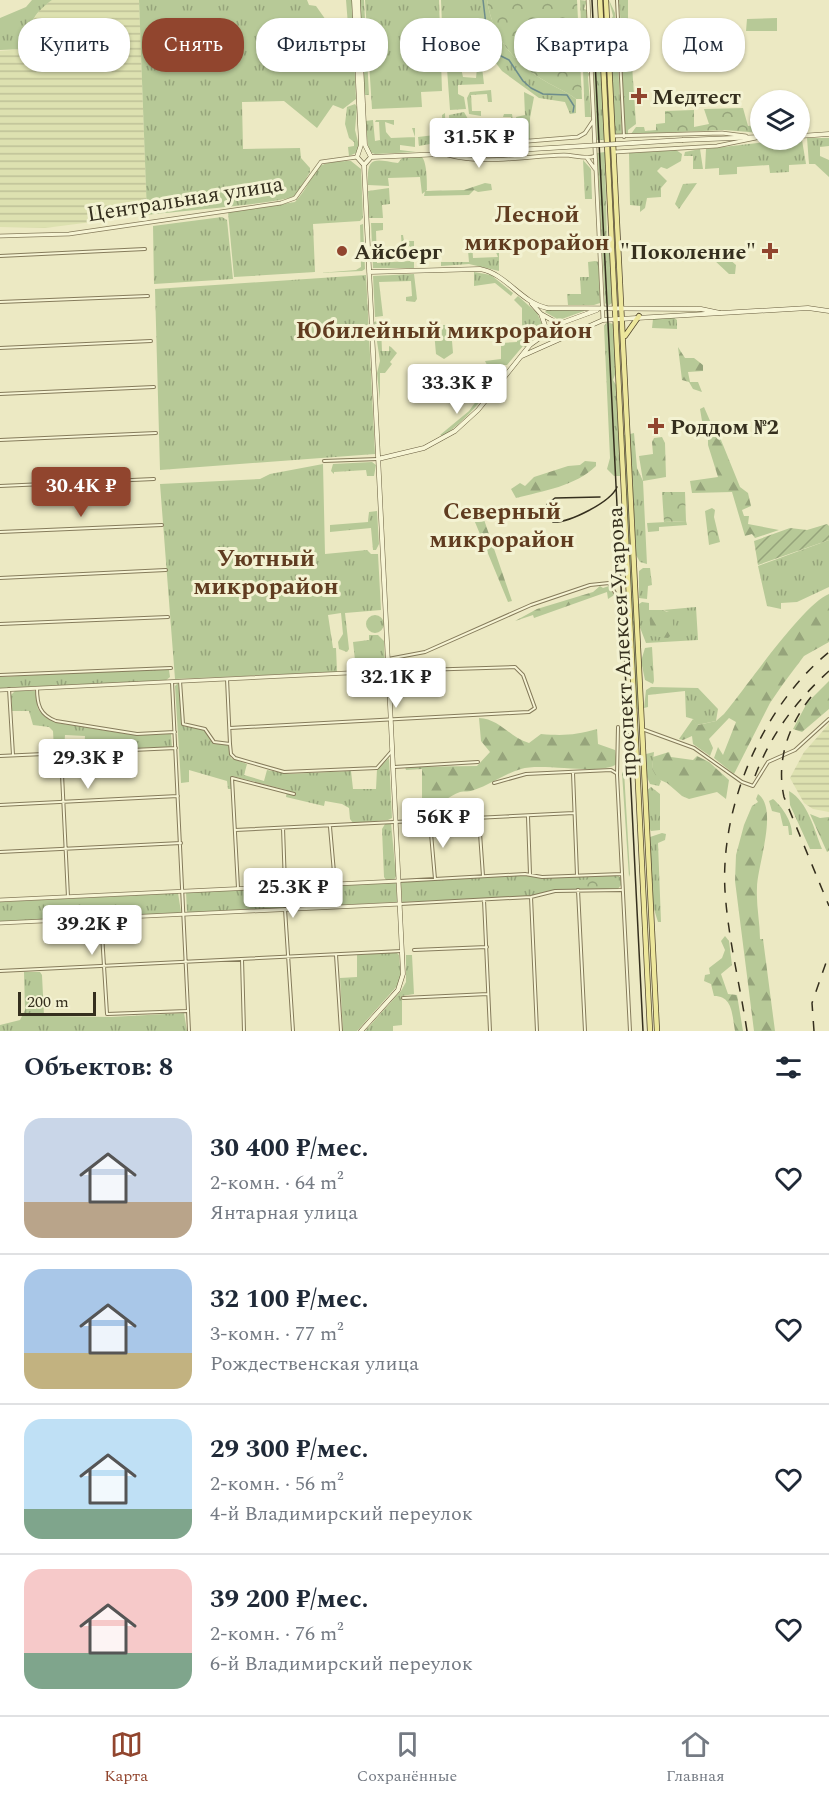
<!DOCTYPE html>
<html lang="ru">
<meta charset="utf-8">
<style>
body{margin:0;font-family:Spectral,serif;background:#f2f2f3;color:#1f2937;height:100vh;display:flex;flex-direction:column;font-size:22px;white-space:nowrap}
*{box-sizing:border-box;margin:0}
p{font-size:20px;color:#747a83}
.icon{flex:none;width:33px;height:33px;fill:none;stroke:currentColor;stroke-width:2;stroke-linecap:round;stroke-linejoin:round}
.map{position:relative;height:1031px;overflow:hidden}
.side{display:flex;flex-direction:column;background:#fff;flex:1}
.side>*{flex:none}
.top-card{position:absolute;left:18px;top:18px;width:794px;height:54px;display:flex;gap:12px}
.fabs{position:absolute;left:750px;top:90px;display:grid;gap:12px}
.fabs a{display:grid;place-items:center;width:60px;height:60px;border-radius:50%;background:#fff;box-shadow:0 2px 4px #0004;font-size:30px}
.scale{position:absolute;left:18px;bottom:15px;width:78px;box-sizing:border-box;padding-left:6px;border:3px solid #352f1e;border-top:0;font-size:16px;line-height:21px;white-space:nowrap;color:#352f1e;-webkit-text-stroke:4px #f3f2d2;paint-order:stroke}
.price{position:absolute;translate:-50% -51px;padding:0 14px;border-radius:6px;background:#fff;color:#222;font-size:20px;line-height:39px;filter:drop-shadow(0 2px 3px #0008)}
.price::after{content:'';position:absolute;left:50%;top:36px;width:18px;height:14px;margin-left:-9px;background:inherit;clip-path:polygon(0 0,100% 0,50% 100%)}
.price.on{background:#91452e;color:#fff}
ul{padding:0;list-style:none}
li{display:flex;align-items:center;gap:18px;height:150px;padding:0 24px}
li+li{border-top:2px solid #e0e1e3}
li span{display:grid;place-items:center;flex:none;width:168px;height:120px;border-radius:18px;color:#555}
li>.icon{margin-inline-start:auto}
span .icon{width:72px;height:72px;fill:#fffc;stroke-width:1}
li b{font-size:26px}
h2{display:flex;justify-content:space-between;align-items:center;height:72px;padding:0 24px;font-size:26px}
.tag{padding:0 21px;border-radius:24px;background:#fff;box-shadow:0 2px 4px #0004;font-size:21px;line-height:54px}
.tag.on{background:#91452e;color:#fff}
.dock{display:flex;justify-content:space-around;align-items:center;height:84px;border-top:2px solid #e0e1e3;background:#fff;font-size:16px;color:#747a83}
.dock a{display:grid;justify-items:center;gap:3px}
.dock .on{color:#91452e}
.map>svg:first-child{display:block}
.farmland{fill:url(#farmland-rules)}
.grass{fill:url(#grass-tufts)}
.forest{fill:url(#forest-firs)}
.park{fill:url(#park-crowns)}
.garden{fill:url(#garden-furrows)}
.pitch{fill:#b7c997}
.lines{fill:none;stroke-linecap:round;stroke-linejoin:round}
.stream{stroke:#6c8c8c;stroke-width:1.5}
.minor-casing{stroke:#857b5b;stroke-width:4}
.tertiary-casing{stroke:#857b5b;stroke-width:4.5}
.secondary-casing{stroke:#675c3e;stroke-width:5}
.primary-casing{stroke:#53482f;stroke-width:6}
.minor{stroke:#f7f5d5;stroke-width:2}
.tertiary{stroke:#f7f5d5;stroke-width:3}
.secondary{stroke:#f7f5d5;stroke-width:4}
.primary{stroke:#ede79c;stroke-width:4.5}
.tram{stroke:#352f1e;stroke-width:1.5}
.rail{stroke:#352f1e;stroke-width:1.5;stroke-dasharray:10 10;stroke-linecap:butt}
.secondary-bridge-casing{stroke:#675c3e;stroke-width:5;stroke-linecap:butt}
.secondary-bridge{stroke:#f7f5d5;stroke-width:4}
.poi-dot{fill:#91452e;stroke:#f3f2d2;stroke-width:2}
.labels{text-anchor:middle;stroke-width:6;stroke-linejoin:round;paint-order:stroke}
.poi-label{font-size:22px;font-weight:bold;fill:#352f1e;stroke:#f3f2d2;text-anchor:start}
.street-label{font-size:22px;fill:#352f1e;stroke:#f3f2d2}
.neighbourhood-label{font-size:24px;font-weight:bold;fill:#603c20;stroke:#f3f2d2}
</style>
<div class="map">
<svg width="829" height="1031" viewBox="0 0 829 1031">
<defs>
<pattern id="farmland-rules" width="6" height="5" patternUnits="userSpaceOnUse" patternTransform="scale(1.5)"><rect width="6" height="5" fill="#dde1b0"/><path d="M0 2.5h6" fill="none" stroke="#bec197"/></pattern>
<pattern id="grass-tufts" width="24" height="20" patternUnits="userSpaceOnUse" patternTransform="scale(1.5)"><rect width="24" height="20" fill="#b7c997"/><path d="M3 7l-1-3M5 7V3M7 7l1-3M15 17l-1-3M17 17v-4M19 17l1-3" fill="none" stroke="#96a47b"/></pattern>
<pattern id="forest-firs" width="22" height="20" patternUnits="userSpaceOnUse" patternTransform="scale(1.5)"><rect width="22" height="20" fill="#b7c997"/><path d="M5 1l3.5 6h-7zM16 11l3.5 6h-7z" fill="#96a47b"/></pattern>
<pattern id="park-crowns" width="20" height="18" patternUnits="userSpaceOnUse" patternTransform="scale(1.5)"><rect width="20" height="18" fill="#b7c997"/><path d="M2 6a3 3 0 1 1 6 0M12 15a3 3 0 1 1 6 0" fill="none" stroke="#96a47b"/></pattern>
<pattern id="garden-furrows" width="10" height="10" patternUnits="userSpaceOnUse" patternTransform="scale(1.5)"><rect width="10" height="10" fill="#b7c997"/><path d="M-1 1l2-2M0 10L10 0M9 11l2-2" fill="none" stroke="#96a47b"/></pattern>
</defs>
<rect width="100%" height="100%" fill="#ece9c3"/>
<path class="farmland" d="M52,0H139L147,215L45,228L0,227V51L24,49L33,55L41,50L32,30L33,20L41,8Z
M829,724V812L813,809L804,803L790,778L804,752Z"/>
<path class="grass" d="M32,0H52C13,29 44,33 40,57L24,49L0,50V18L26,7Z
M139,0H307L309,5L316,6L328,23L330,65L347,64V52L354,53L356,99L343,109L333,105L317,128L284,101L242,102L243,149L300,148L301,158L310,168V172C305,180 301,190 294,196C286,203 170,212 147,215Z
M346,0H352L355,47L350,50Z
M359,0H364L369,95H365L364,91Z
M365,0H439L442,91L421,92L422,107L372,109Z
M441,0H487C492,33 511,61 540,78C552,86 564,90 576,99V113L570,114L565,102L539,98L502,71L479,41L478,23L442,25Z
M580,0L587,1L584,9L587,10L588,25L585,26L586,38L589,39V57L587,58L588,73H590L588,77L591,117H585Z
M609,0L615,13L622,135H616L615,132L610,22L613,16Z
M619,0H628V30L621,28Z
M591,18H595L599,26L605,140H597Z
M621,32L631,33L634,60L632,58L623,60Z
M632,65L636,124L628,130V135L625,134L622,69L624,66Z
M482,67L484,84L458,85V94L464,97L466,109L450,110L447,69L461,68L463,77L476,78L477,68Z
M491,90L492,102H488L487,94L471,95L472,111H481V116L469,114L467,98L470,92Z
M524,92L534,97L530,118V141L521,138L516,117L525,115Z
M355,104L357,107L355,130L359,146L356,153L349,156L348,147L354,146V142L349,138L345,124L347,107Z
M464,112L468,119L460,120L461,136L511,133V117H503L504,114H512L516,140L450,145L449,115Z
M445,113L446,147L438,149L430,147V144L419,146L418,137L443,134L442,115Z
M373,120L375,141L380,140L379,122H375L376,120H394V125L385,122L386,132L391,138L415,137L412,128H415V147L400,145V150L416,152L375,154L369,152L365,121Z
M800,138L802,140L806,164L789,165V172L770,173L769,165L737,167V174L719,175V168L705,169L706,149Z
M807,138H829V146L820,147V156L829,160V177L815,164H809Z
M700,149L703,169H693V156H684L685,152Z
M676,150L682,154L681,161L667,169L661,167L657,171L667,181L661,188V197L647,198L645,208L640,212V206L630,205L629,153Z
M605,152L607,250L610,251L612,303L608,306L605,303L597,153Z
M422,157C427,163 427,182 427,190L422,194L420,177L388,178L389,186L368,185C366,154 376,160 398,163L402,158Z
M583,160L591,169L592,199H585Z
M351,161L361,169L363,218L360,221L313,224L315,272L234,277L228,212L295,202C322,173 302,162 351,161Z
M389,188L390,204L382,205L383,218H369L368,191Z
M222,217L227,220L233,279L154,284L153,226Z
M371,223H383V230L376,231L377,263L410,261V246L402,249L401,235H403L404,241H414V268H373Z
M363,224L365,269L362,271L319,273L356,270L361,267L360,225Z
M467,239L472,242L473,258L498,257L495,250H499V271L469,264L441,266V262H469Z
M595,261L599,262L600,303L594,305H568L567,294H581L580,277H589L588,262Z
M474,272L491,275L513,293L511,296L495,283L474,286Z
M414,274L417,299L415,302L406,301V297L412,296L411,281L379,282L383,316L375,317L373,276Z
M366,275L375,454L160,470L155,289Z
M518,296L537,313L544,328L525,347L523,346L507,365H487L485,361L501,359V343L517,342V327H522V308L514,300Z
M587,310L559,320L545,312L547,310Z
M673,317L677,320V329L652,328L653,319Z
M383,319L384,326L381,327L382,351H389V346L391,347L397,353L390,362L392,364L385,373H380V401L377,373L380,361L374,322Z
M607,322L613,324L616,372L613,380L616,385L621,476H614L607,469L610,458L604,326Z
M501,367L505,368C486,394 470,418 443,436L440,435L469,411Z
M634,433L637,468L643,481L647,564L640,562L636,555L630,434Z
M624,435H625L639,710L637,709Z
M372,462L376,465L374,476H367L366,470L334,472V474L331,471L333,464Z
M323,464L325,554L367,550L371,554H378L381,610L345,613L349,649L347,652L339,649L338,642L343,634L341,613L328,615L333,648H336L337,672L175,679L160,484L260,479L270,474Z
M377,511L379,544L376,550H373L371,528L330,532V525L368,522L369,512Z
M686,521L687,525L659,527V531L648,532L647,523Z
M829,540V587L797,602L781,603V609L767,606L758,566Z
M643,568H650L652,585L648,586L647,599L639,598V571Z
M642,602L649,603V610L669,612L663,610L696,607L698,640L646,643L639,625V604Z
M366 624a9 9 0 1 1 18 0a9 9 0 1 1-18 0Z
M369,635H378L384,641L385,667L382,670L361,671L356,669L353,642L369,640Z
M652,647L654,681L653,684L645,680L641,661L645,648Z
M165,668L169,670L170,677L165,681L0,688V677Z
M178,683L183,726L204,729L215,743L229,745L231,758L247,764L244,775L264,781L267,770L289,774L351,771L353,789H376L377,769L389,758L392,818L388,820L353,823L350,819L349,808L342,804L325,801L324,806L286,797L287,790L232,776L231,789H228L227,781L189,770V782L181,783L175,686Z
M651,687L698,688L718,709L716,721L697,725L693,719L686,717L685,691L648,695V707L644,708L646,690Z
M15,691H35L38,709L45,717L58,723L133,735L171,734L172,747L135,748L134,743H130L129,749L84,750L85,736L65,735L64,750H54L53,731L49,727L33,725L29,711H12L11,695Z
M654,752L652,769L661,781L659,786L650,784L647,777L646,754Z
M651,787L660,794V830L651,831L649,828L647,790Z
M789,791C808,802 814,829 822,849H810L790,805Z
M391,823L396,876L394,880H386L384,877L382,829L385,824Z
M662,833L666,834L665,840L658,843L661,922H658L653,906L650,837Z
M526,875L546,878L617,875L621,878V885L618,889L552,891L530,896L402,902L401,882Z
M396,882L397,902L187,913L186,892Z
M178,893L181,912L178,913L0,922V902Z
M396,952L399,955L401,977L398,985L357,1031H343L340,978L357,977V955Z
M406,955H412L414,994L402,996V1025L393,1026V1031H365L401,991L406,982Z
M24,972H40L42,975L44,1016L111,1017L184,1013L187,1031H0V1025L20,1020L25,1010Z"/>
<path class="forest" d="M485,183L491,184L492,190L478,192L474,190L469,195L424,196L425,191L464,190Z
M678,347L685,358H694L703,365V371L688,372L690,382H698L702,392L693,389L689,382L682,380Z
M704,407L714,430L728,426L733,427L721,433V440L740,487L748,493L751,506L742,510L744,516H749L748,524L779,530L755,538L752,534L745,536L732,492L692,493L690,481L718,477L708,445V427L702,421L700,409Z
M662,437L665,443L666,477L643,481L639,456L653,454L652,442L654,438Z
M585,461L596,462V466C576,486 543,491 516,498L511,489L520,483L525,486L534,477L568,466L580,465Z
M475,506L480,508L512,601L508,602L470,510Z
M600,586L603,588L609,586L614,595L608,599L607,592L534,618L533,615L515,621L537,609L593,592Z
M829,594V642L804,656L783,684L770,703L734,774L714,758L718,747L723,755L736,722L729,718L709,739L713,748L710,756L693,744L692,736L683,740L679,739L693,719L698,725L716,721L724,714C745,689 803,604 829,594Z
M649,610H663L672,615L674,632L668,638L651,636Z
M829,681V709L802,732L793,729L807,703Z
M479,718C500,719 509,737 529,743L541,734C564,736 575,735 597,729L598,744L615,750L617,764C600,776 542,762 521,769C504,774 490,785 474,790C470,792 464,791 460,792C444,798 440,809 422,801V769L406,770L405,767L477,766L490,752L481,741Z
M669,752L671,757L693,760L697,756L709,762L729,780L726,799L717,792L689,799L682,796L667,783L658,779L652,769L653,757Z
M624,771L630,874L629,877L622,773Z
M758,794C779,809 757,866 757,888C756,905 760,922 760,939H763L775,1031H754L735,881L736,855L744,825L752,806L758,802L756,799Z
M773,799C782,806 793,823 792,835H789L788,826H783L780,813L772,811L769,801Z
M810,814L820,818L829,817V851L827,852Z
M725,936L729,941L732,965L721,974L728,994L737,995L743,1031H735C732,1015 733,996 714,996L711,984L704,981L705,975L710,974L709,968L722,958L725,950L721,941Z"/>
<path class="park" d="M487,0H577L582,99H576C564,90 552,86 540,78C511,61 492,33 487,0Z
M743,108L748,126L756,125V119H760V133L725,130L631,134L636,127H644L645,131L656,130V124L665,123V111L694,110V127L709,124L704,109Z
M697,183L679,209L675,204L683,184Z
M662,492H685L686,521L664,522Z
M712,508L715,510L714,517L720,542L709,545L705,511Z
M617,878V886L579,887V880Z"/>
<path class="garden" d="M827,524L829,526V540L758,565L754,541L790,528L807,530Z"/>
<path class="pitch" d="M777,18V31H746L747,19Z
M714,251H720L736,265L735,274H729L713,259Z
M446,325L451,329L453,353L444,359L436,354L434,331L437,325Z"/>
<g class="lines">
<path class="stream" d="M483,0L489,50L509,60L523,81L531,88L543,94L567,95L574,106L573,112"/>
<defs>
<path id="minor" d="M617,0L624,137
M0,256L145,249
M0,302L148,296
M0,348L151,341
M0,394L154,387
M0,440L156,433
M324,461L378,459
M0,486L154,479
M0,532L162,525
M0,578L166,570
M0,624L168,617
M388,659L425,652L531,605L590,585L609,583L617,596H629
M0,675L171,668
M227,679L230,744
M180,681L183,724L205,729L214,742L230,744L231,754L235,758L284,772L377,768L391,752
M172,682L189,1031
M37,688C37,705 40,715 56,721L137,734L175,732
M9,689L13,755
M618,727L617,775L630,1031
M230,728L529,712L535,708L523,675L515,667L389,671
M642,729L694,748L742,782L753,786L768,762L795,750L829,719
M61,754L68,897
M0,756L176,748
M394,767L478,762
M573,773L577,875
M494,783L526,774L611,770L616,773
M0,805L178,796
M528,817L530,874
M479,819L483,876
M430,822L435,879
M330,827L335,884
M283,828L285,885
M235,830L574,813
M0,852L181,843
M399,881L525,874L542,877L622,874
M238,888L232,778L294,794
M578,890L585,1031
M531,897L537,1031
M484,900L490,1031
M400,904L531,897L555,891L621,890
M285,909L293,1031
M101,918L107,1014L187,1011
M414,950L487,947
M336,955L341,1031
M242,959L244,1031
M0,971L402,951
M403,998L488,994"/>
<path id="tertiary" d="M588,0L603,320
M613,136L722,133L746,136
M615,152L717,146L756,138
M444,153L467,146L578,137L585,133L593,121
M448,155C483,165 527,156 564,155C574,155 587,160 595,156
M587,158L595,169
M0,236L69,234L281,203L295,198L321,162L357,157
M0,690L388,671
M0,900L399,881
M0,923L400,904"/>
<path id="secondary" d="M354,0L361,145L357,157L364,165
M358,0L365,145L371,157
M800,136L829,134
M683,140L760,137
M371,157L468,153
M364,165L371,157
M369,272L480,269C507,274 520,302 547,308L701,309L720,313
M532,304L541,314L547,331
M541,314L559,324L562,336
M522,356L603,320L808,308L829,311
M378,459L424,448L455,431L478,410L530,345L559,324L597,310
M361,1031L398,990L403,974L364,165"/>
<path id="primary" d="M600,0L650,1031
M606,0L657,1031
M625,336L639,316"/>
</defs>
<use href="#minor" class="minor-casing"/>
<use href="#tertiary" class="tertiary-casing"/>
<use href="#secondary" class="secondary-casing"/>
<use href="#primary" class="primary-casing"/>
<use href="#minor" class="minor"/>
<use href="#tertiary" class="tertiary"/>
<use href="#secondary" class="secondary"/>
<use href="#primary" class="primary"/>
<path class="tram" d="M592,0L643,1031
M600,497L555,498L547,504L546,515L553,522C569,523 611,502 617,487"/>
<path class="rail" d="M811,697C788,726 776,761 784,797L829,906
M755,776C771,734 796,701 829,671
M747,1031C740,985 728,938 725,891C720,805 763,706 829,652
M814,1031L812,1003L829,954"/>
<defs>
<path id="secondary-bridge" d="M468,153L683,140"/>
</defs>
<use href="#secondary-bridge" class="secondary-bridge-casing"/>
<use href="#secondary-bridge" class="secondary-bridge"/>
</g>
<g class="poi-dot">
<path d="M636 87h6v6h6v6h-6v6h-6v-6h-6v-6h6z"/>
<circle cx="342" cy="251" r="6"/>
<path d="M767 242h6v6h6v6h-6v6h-6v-6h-6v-6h6z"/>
<path d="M653 417h6v6h6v6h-6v6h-6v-6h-6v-6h6z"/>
</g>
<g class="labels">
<g class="poi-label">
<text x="652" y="104">Медтест</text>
<text x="354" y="259">Айсберг</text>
<text x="756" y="259" text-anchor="end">"Поколение"</text>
<text x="670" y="434">Роддом №2</text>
</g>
<g class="street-label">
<text transform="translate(185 198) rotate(-9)" y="8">Центральная улица</text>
<text transform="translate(621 642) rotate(-93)" y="8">проспект Алексея Угарова</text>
</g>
<g class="neighbourhood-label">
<text x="537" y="222">Лесной<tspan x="537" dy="28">микрорайон</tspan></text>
<text x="444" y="338">Юбилейный микрорайон</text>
<text x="502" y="519">Северный<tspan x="502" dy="28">микрорайон</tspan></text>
<text x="266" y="566">Уютный<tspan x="266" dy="28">микрорайон</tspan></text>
</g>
</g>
</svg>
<div class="fabs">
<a><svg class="icon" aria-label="layers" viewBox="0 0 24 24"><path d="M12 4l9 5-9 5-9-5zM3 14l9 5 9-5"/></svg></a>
</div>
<div class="scale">200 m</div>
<b class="price" style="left:479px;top:169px">31.5K ₽</b>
<b class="price" style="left:457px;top:415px">33.3K ₽</b>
<b class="price on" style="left:81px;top:518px">30.4K ₽</b>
<b class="price" style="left:396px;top:709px">32.1K ₽</b>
<b class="price" style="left:88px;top:790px">29.3K ₽</b>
<b class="price" style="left:443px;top:849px">56K ₽</b>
<b class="price" style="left:293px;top:919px">25.3K ₽</b>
<b class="price" style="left:92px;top:956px">39.2K ₽</b>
<div class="top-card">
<a class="tag">Купить</a>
<a class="tag on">Снять</a>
<a class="tag">Фильтры</a>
<a class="tag">Новое</a>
<a class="tag">Квартира</a>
<a class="tag">Дом</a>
</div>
</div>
<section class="side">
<h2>Объектов: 8<svg class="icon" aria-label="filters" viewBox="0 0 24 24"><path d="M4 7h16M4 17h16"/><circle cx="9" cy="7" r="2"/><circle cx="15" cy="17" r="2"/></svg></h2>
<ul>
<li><span style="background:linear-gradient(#c9d6e8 70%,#b9a48a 0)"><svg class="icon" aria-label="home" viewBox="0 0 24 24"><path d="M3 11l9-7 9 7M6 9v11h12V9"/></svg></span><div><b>30 400 ₽/мес.</b><p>2-комн. · 64 m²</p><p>Янтарная улица</p></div><svg class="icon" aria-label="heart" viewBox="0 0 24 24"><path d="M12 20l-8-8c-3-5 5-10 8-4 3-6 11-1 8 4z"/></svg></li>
<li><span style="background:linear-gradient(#a9c7e8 70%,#c2b280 0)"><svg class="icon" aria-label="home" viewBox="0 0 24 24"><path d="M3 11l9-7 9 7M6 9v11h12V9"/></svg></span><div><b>32 100 ₽/мес.</b><p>3-комн. · 77 m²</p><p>Рождественская улица</p></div><svg class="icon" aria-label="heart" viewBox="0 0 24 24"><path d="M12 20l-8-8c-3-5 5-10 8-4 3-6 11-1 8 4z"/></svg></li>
<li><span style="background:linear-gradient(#bfe0f5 75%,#7fa58c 0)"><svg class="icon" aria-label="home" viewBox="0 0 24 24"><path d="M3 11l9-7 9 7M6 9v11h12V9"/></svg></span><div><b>29 300 ₽/мес.</b><p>2-комн. · 56 m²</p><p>4-й Владимирский переулок</p></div><svg class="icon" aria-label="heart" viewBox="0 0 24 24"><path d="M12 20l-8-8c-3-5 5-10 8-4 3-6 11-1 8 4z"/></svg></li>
<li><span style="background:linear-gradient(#f6c9c9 70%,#7fa58c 0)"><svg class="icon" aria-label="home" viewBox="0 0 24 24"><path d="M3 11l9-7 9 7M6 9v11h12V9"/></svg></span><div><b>39 200 ₽/мес.</b><p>2-комн. · 76 m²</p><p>6-й Владимирский переулок</p></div><svg class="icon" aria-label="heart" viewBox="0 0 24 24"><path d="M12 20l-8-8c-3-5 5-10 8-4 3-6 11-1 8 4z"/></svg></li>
</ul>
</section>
<nav class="dock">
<a class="on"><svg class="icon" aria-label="map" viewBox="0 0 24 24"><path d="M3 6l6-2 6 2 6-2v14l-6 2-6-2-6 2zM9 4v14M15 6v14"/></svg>Карта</a>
<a><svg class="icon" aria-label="saved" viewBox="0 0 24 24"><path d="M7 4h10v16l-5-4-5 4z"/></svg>Сохранённые</a>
<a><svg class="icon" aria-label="home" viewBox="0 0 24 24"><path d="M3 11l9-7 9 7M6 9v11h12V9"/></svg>Главная</a>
</nav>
